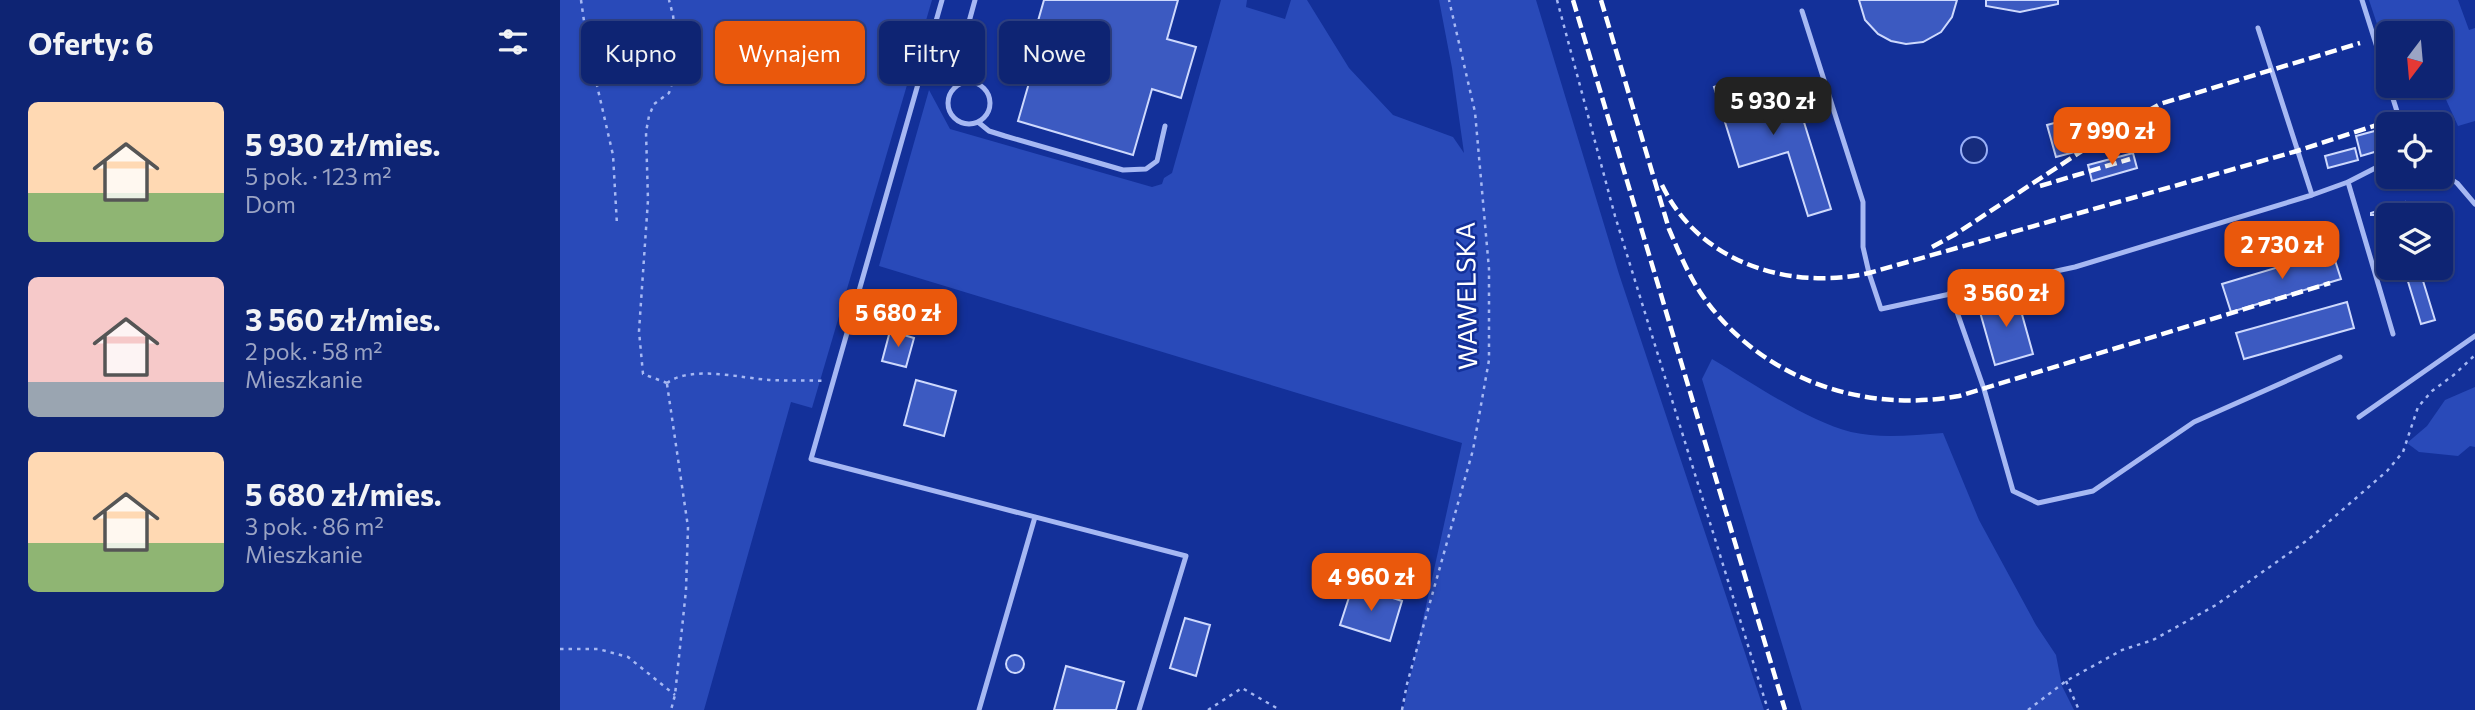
<!DOCTYPE html>
<html lang="pl">
<meta charset="utf-8">
<style>
body{margin:0;font-family:Commissioner,sans-serif;background:#1c307b;color:#f1f3f6;height:100vh;display:flex;flex-direction:column;font-size:26px;white-space:nowrap}
*{box-sizing:border-box;margin:0}
p{font-size:23px;color:#9ba4c4}
.icon{flex:none;width:38px;height:38px;fill:none;stroke:currentColor;stroke-width:2;stroke-linecap:round;stroke-linejoin:round}
.map{position:relative;flex:1;overflow:hidden}
.side{display:flex;flex-direction:column;background:#0e2473;width:560px}
.side>*{flex:none}
.guide{position:absolute;left:21px;top:21px;width:665px;height:63px;display:flex;gap:14px}
.needle{width:46px;rotate:196deg}
.controls{position:absolute;left:1816px;top:21px;display:grid;gap:14px}
.controls a{display:grid;place-items:center;width:77px;height:77px;border-radius:10px;background:#0e2473;box-shadow:0 2px 5px #0004,0 0 0 2px #2e4185;font-size:35px}
.price{position:absolute;translate:-50% -60px;padding:0 16px;border-radius:14px;background:#ea580c;color:#fff;font-size:23px;line-height:46px;filter:drop-shadow(0 2px 4px #0008)}
.price::after{content:'';position:absolute;left:50%;top:42px;width:21px;height:16px;margin-left:-10px;background:inherit;clip-path:polygon(0 0,100% 0,50% 100%)}
.price.selected{background:#222;color:#fff}
ul{padding:0;list-style:none}
li{display:flex;align-items:center;gap:21px;height:175px;padding:0 28px}
li span{display:grid;place-items:center;flex:none;width:196px;height:140px;border-radius:10px;color:#555}
li>.icon{margin-inline-start:auto}
span .icon{width:84px;height:84px;fill:#fffc;stroke-width:1}
li b{font-size:30px}
h2{display:flex;justify-content:space-between;align-items:center;height:84px;padding:0 28px;font-size:30px}
.pill{padding:0 24px;border-radius:10px;background:#0e2473;box-shadow:0 2px 5px #0004,0 0 0 2px #2e4185;font-size:24px;line-height:63px}
.pill.selected{background:#ea580c;color:#fff}
main{display:flex;flex:1;min-height:0}
.map>svg:first-child{display:block}
.green{fill:#294ab9}
.water{fill:#162c7d;stroke:#98aff6;stroke-width:2}
.building{fill:#3c5ac1;stroke:#ced9fd;stroke-width:2}
.lines{fill:none;stroke-linecap:round;stroke-linejoin:round}
.path{stroke:#a6b8f3;stroke-width:2.5;stroke-dasharray:3.5 5;stroke-linecap:butt}
.lane{stroke:#a6b8f3;stroke-width:5}
.rail{stroke:#fff;stroke-width:4.5;stroke-dasharray:12 5;stroke-linecap:butt}
.labels{text-anchor:middle;stroke-width:5;stroke-linejoin:round;paint-order:stroke}
.street-label{font-size:26px;fill:#fff;stroke:#133099}
</style>
<main>
<section class="side">
<h2>Oferty: 6<svg class="icon" aria-label="filters" viewBox="0 0 24 24"><path d="M4 7h16M4 17h16"/><circle cx="9" cy="7" r="2"/><circle cx="15" cy="17" r="2"/></svg></h2>
<ul>
<li><span style="background:linear-gradient(#ffd9b3 65%,#8fb573 0)"><svg class="icon" aria-label="home" viewBox="0 0 24 24"><path d="M3 11l9-7 9 7M6 9v11h12V9"/></svg></span><div><b>5 930 zł/mies.</b><p>5 pok. · 123 m²</p><p>Dom</p></div></li>
<li><span style="background:linear-gradient(#f6c9c9 75%,#9aa5b1 0)"><svg class="icon" aria-label="home" viewBox="0 0 24 24"><path d="M3 11l9-7 9 7M6 9v11h12V9"/></svg></span><div><b>3 560 zł/mies.</b><p>2 pok. · 58 m²</p><p>Mieszkanie</p></div></li>
<li><span style="background:linear-gradient(#ffd9b3 65%,#8fb573 0)"><svg class="icon" aria-label="home" viewBox="0 0 24 24"><path d="M3 11l9-7 9 7M6 9v11h12V9"/></svg></span><div><b>5 680 zł/mies.</b><p>3 pok. · 86 m²</p><p>Mieszkanie</p></div></li>
</ul>
</section>
<div class="map">
<svg width="1915" height="710" viewBox="0 0 1915 710">
<rect width="100%" height="100%" fill="#133099"/>
<path class="green" d="M0,0H372L252,408L231,402L144,710H0Z
M661,0H687L686,7L725,19L731,0H747L789,68L833,115L893,137L904,153L892,68L879,0H976L1059,274L1204,710H843L902,443L319,266L369,90L390,129L592,187L602,184L604,178L612,173Z
M1809,0H1898L1909,30L1915,28V121L1898,126L1883,93L1839,86H1881V33H1829V60Z
M1152,359C1191,382 1247,421 1291,432C1321,439 1353,435 1383,433L1419,520L1476,625L1496,655L1502,686L1514,710H1242L1142,379Z
M1915,387V447L1910,446L1898,456L1859,452L1847,443L1867,426L1885,400Z"/>
<path class="water" d="M1401 150a13 13 0 1 1 26 0a13 13 0 1 1-26 0Z"/>
<path class="building" d="M484,0H618L607,39L636,47L621,98L592,89L573,155L458,121L484,31L476,28Z
M1299,0H1397L1392,17L1381,32L1363,42L1346,44L1331,41L1318,34L1305,20Z
M1426,0H1498V4L1460,12L1426,6Z
M1172,81L1178,99L1209,89L1211,97L1234,90L1271,209L1248,216L1228,152L1179,167L1154,87Z
M1513,118L1522,150L1496,157L1487,125Z
M1822,129L1828,148L1801,156L1796,136Z
M1795,148L1798,160L1768,168L1765,156Z
M1573,153L1577,168L1532,181L1528,165Z
M1845,202L1849,215H1811V213Z
M1772,251L1781,279L1671,312L1662,284Z
M1860,271L1875,320L1861,324L1846,275Z
M1456,293L1473,354L1435,365L1418,305Z
M1787,302L1794,328L1684,359L1676,333Z
M330,331L354,338L346,367L322,361Z
M356,380L396,391L384,436L344,425Z
M793,585L842,601L830,641L780,625Z
M625,618L650,625L636,676L610,668Z
M446 664a9 9 0 1 1 18 0a9 9 0 1 1-18 0Z
M506,666L564,682L556,710H494Z"/>
<g class="lines">
<path class="path" d="M21,0L27,42L53,155L57,225
M997,0L1055,216L1208,710
M107,383L83,374L79,331L88,200L86,132L89,116L94,104L109,93L113,80L116,44L113,15L109,0
M107,383C131,365 181,378 209,380C228,381 247,380 265,381
M107,384L128,527L126,590L115,695L111,710
M0,649H38L68,657L115,695
M1506,681L1519,710
M648,710L682,688L720,710
M842,710L847,684L913,450L929,360V269L915,112L889,0
M1468,710L1506,681L1562,650L1593,640L1656,605L1749,539L1827,471L1843,452L1858,407L1872,391L1895,374L1915,355"/>
<path class="lane" d="M382,0L251,459L626,556L579,710
M1802,0L1829,85
M1242,11L1303,202V247L1309,273L1321,309L1515,267L1752,195L1788,182L1829,161
M1698,28L1752,195
M388 103a21 21 0 1 1 42 0a21 21 0 1 1-42 0Z
M404,83L407,29L415,0
M1829,86L1841,124
M418,122L429,131L445,136L563,170L586,169L597,161L605,126
M1881,173L1897,183L1915,204
M1788,182L1833,334
M1390,292L1424,389L1453,491L1478,503L1533,491L1634,422L1780,357
M1799,417L1915,336
M419,710L475,517"/>
<path class="rail" d="M1013,0L1225,710
M1041,0L1109,229C1118,250 1127,272 1140,292C1197,377 1300,414 1399,396L1770,283
M1102,185C1139,263 1230,291 1309,273L1737,151L1817,125
M1480,186L1570,159
M1372,247L1394,235L1557,128L1600,104L1800,43"/>
</g>
<g class="labels">
<g class="street-label">
<text transform="translate(907 296) rotate(-91)" y="9">WAWELSKA</text>
</g>
</g>
</svg>
<div class="controls">
<a><svg class="needle" viewBox="-14 -14 28 28"><path d="M0-13l5 13h-10z" fill="#e53935"/><path d="M0 13l5-13h-10z" fill="#9ba4c4"/></svg></a>
<a><svg class="icon" aria-label="locate" viewBox="0 0 24 24"><circle cx="12" cy="12" r="6"/><path d="M12 2v4M12 18v4M2 12h4M18 12h4"/></svg></a>
<a><svg class="icon" aria-label="layers" viewBox="0 0 24 24"><path d="M12 4l9 5-9 5-9-5zM3 14l9 5 9-5"/></svg></a>
</div>
<b class="price selected" style="left:1213px;top:137px">5 930 zł</b>
<b class="price" style="left:1552px;top:167px">7 990 zł</b>
<b class="price" style="left:1722px;top:281px">2 730 zł</b>
<b class="price" style="left:1446px;top:329px">3 560 zł</b>
<b class="price" style="left:338px;top:349px">5 680 zł</b>
<b class="price" style="left:811px;top:613px">4 960 zł</b>
<div class="guide">
<a class="pill">Kupno</a>
<a class="pill selected">Wynajem</a>
<a class="pill">Filtry</a>
<a class="pill">Nowe</a>
</div>
</div>
</main>
